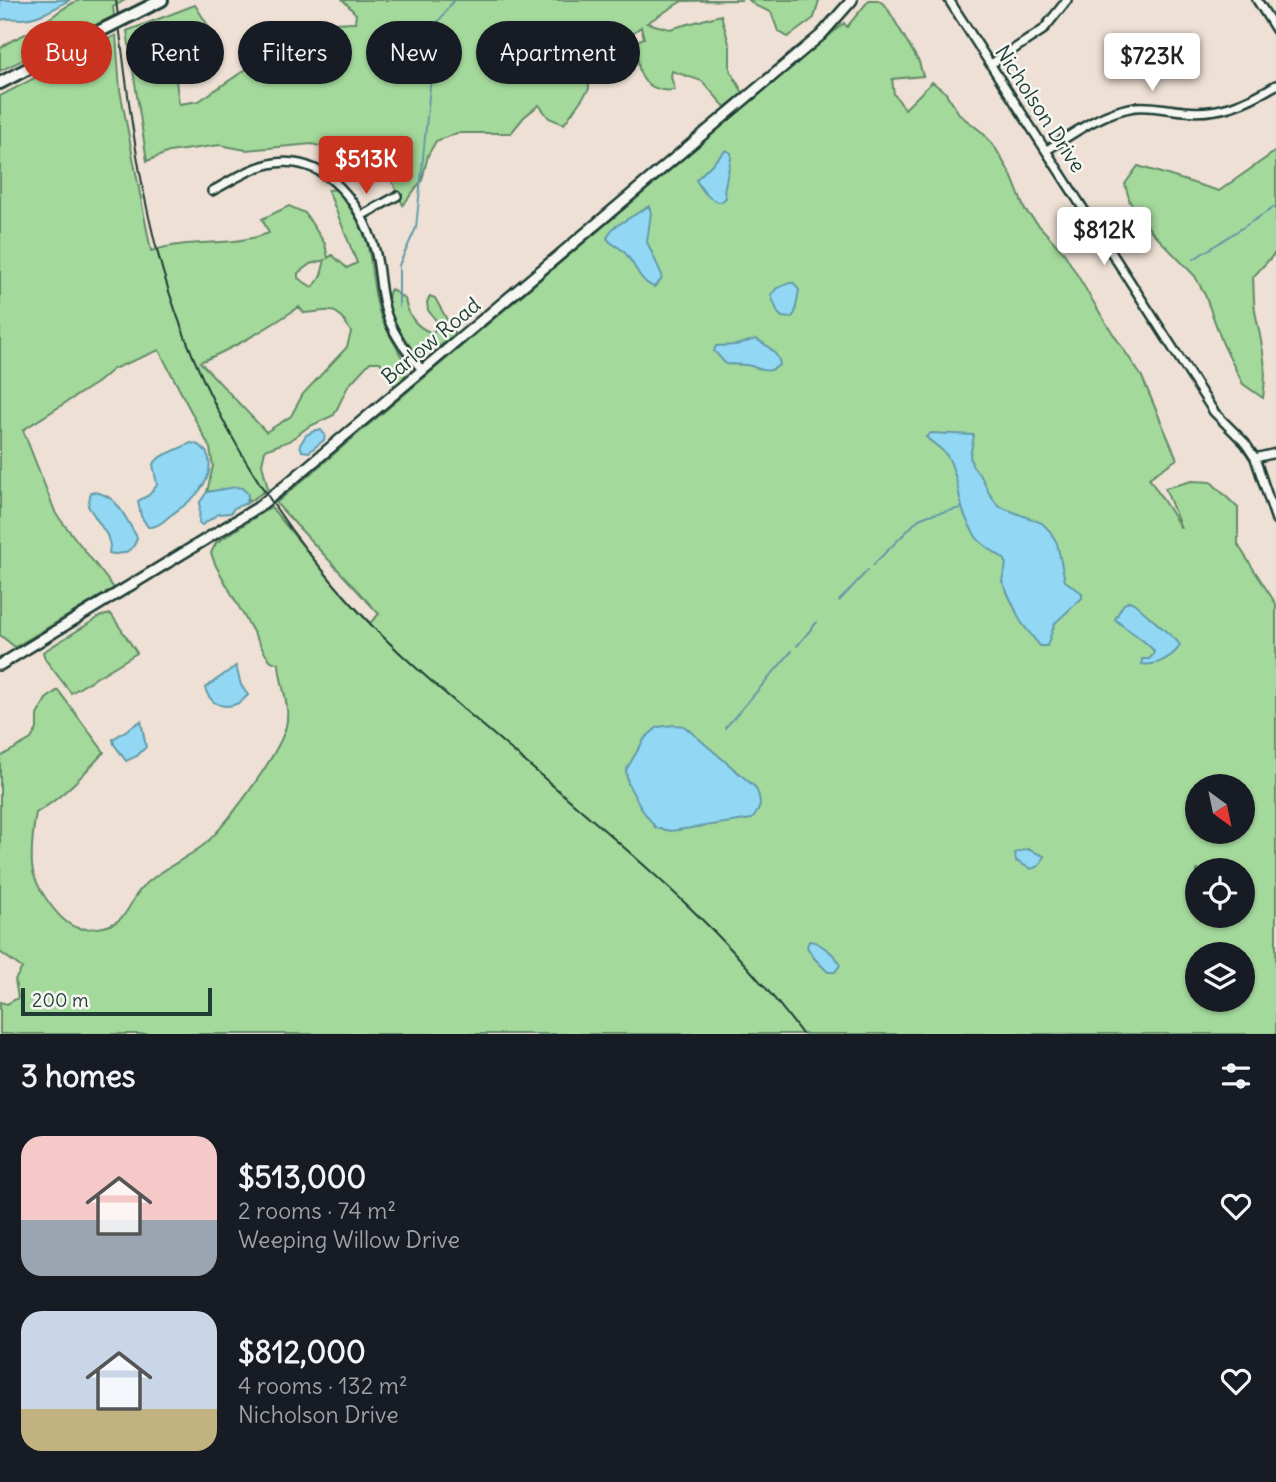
<!DOCTYPE html>
<meta charset="utf-8">
<style>
body{margin:0;font-family:Delius,sans-serif;background:#20242c;color:#f1f3f6;height:100vh;display:flex;flex-direction:column;font-size:26px;white-space:nowrap}
*{box-sizing:border-box;margin:0}
p{font-size:23px;color:#9ea1a6}
.icon{flex:none;width:38px;height:38px;fill:none;stroke:currentColor;stroke-width:2;stroke-linecap:round;stroke-linejoin:round}
.map{position:relative;height:1034px;overflow:hidden}
.details{display:flex;flex-direction:column;background:#171b24;flex:1}
.details>*{flex:none}
.guide{position:absolute;left:21px;top:21px;width:700px;height:63px;display:flex;gap:14px}
.needle{width:46px;rotate:147deg}
.fabs{position:absolute;left:1185px;top:774px;display:grid;gap:14px}
.fabs a{display:grid;place-items:center;width:70px;height:70px;border-radius:50%;background:#171b24;box-shadow:0 2px 5px #0004;font-size:35px}
.scale{position:absolute;left:21px;bottom:18px;width:191px;box-sizing:border-box;padding-left:7px;border:4px solid #1f3d34;border-top:0;font-size:19px;line-height:24px;white-space:nowrap;color:#1f3d34;-webkit-text-stroke:5px #f6f6f2;paint-order:stroke}
.price{position:absolute;translate:-50% -60px;padding:0 16px;border-radius:7px;background:#fff;color:#222;font-size:23px;line-height:46px;filter:drop-shadow(0 2px 4px #0008)}
.price::after{content:'';position:absolute;left:50%;top:42px;width:21px;height:16px;margin-left:-10px;background:inherit;clip-path:polygon(0 0,100% 0,50% 100%)}
.price.active{background:#c8321e;color:#fff}
ul{padding:0;list-style:none}
li{display:flex;align-items:center;gap:21px;height:175px;padding:0 21px}
li span{display:grid;place-items:center;flex:none;width:196px;height:140px;border-radius:21px;color:#555}
li>.icon{margin-inline-start:auto}
span .icon{width:84px;height:84px;fill:#fffc;stroke-width:1}
li b{font-size:30px}
h2{display:flex;justify-content:space-between;align-items:center;height:84px;padding:0 21px;font-size:30px}
.pill{padding:0 24px;border-radius:32px;background:#171b24;box-shadow:0 2px 5px #0004;font-size:24px;line-height:63px}
.pill.active{background:#c8321e;color:#fff}
.map>svg:first-child{display:block}
.green{fill:#a4d99c;stroke:#628b68;stroke-width:2;fill-rule:evenodd}
.water{fill:#92d8f4;stroke:#649aa7;stroke-width:2}
.lines{fill:none;stroke-linecap:round;stroke-linejoin:round}
.stream{stroke:#649aa7;stroke-width:2}
.minor-casing{stroke:#1f3d34;stroke-width:12}
.tertiary-casing{stroke:#1f3d34;stroke-width:14}
.secondary-casing{stroke:#1f3d34;stroke-width:16}
.minor{stroke:#f6f6f2;stroke-width:7}
.tertiary{stroke:#f6f6f2;stroke-width:9}
.secondary{stroke:#f6f6f2;stroke-width:10}
.rail{stroke:#1f3d34;stroke-width:2}
.secondary-bridge-casing{stroke:#1f3d34;stroke-width:16;stroke-linecap:butt}
.secondary-bridge{stroke:#f6f6f2;stroke-width:10}
.labels{text-anchor:middle;stroke-width:5;stroke-linejoin:round;paint-order:stroke}
.street-label{font-size:21px;fill:#1f3d34;stroke:#f6f6f2}
</style>
<div class="map">
<svg width="1276" height="1034" viewBox="0 0 1276 1034">
<rect width="100%" height="100%" fill="#eee0d4"/>
<filter id="ink" filterUnits="userSpaceOnUse"><feTurbulence type="fractalNoise" baseFrequency=".0143" numOctaves="2"/><feDisplacementMap in="SourceGraphic" scale="14" xChannelSelector="R" yChannelSelector="G"/><feConvolveMatrix kernelMatrix="1 2 1 2 8 2 1 2 1" color-interpolation-filters="sRGB"/></filter>
<g filter="url(#ink)">
<path class="green" d="M80,0H125L113,7L114,16L0,71V49C10,39 22,37 33,30C50,20 62,6 80,0Z
M343,0H742L682,1L647,23L670,29L721,15L730,47V70L743,93L725,107L702,81L672,71L671,77L675,90C661,92 644,87 640,72C638,66 639,60 636,54L626,46L644,38L641,27L617,44L590,48L578,71L589,85V89L564,124L549,118L539,105L524,117L511,133H457L436,141L428,155L422,180L403,205L392,181L379,167L373,151L346,154L312,144L246,150L220,145L169,152L147,161L127,31L195,5L212,32L191,37L172,49L179,104L199,101L304,30L334,23L355,22L356,14Z
M749,0H819L814,18L788,37L778,31L771,12L756,6Z
M869,0H878L886,6L919,62L923,76L892,79L894,94L905,109L932,82L945,92L960,115L983,133L996,149L1011,175L1025,210L1064,253L1106,323L1142,377L1177,459L1149,478L1181,528L1165,488L1192,481L1211,482L1238,508V545L1276,604V1034H0V1002L7,1004L18,998L15,980L22,968L0,952V757L31,739L37,729V715L46,699L58,690L104,752C83,775 63,797 36,813C33,830 31,849 32,866C34,885 59,923 78,928C85,930 104,928 110,925C128,918 129,903 140,890C156,872 182,861 201,847C222,833 281,751 286,726C291,705 280,685 279,664L271,661L266,655L216,566L211,553L216,543L271,507L339,590L370,623L379,614L276,503L844,23L847,27ZM1197,786H1242V831H1197ZM1197,870H1242V915H1197ZM1197,954H1242V999H1197Z
M116,35L120,90L151,251C189,238 230,248 269,233L262,219L289,206L305,213L325,244L328,258L332,255L347,268L357,263L328,190L337,189C347,204 359,220 365,236C374,263 371,291 381,317C388,336 401,351 407,370L401,384L396,388L380,362H370L348,386L334,415L308,427L289,441L265,450L262,464L268,489L247,503L249,499L228,489L207,492L213,466L210,448L159,350L113,369L98,382L23,430L56,514L114,588L15,647L0,635V96ZM325,260C322,270 322,280 312,287L298,278V273L310,264ZM299,307L304,313C333,311 336,304 351,332L347,347L303,394L291,416L266,432L200,362C233,349 269,327 299,307Z
M1276,151V252L1253,277C1254,290 1253,303 1256,316C1262,346 1268,366 1263,398L1243,384L1223,344L1205,295L1195,276L1151,231L1130,202L1125,184L1138,166L1219,191Z
M391,289L405,299C408,316 416,328 433,333L438,323L428,310L427,302L430,296L435,298L455,334L440,346L421,353L411,350C402,333 380,307 391,289Z
M111,614L137,653L71,693L45,659L43,652L101,616Z"/>
<path class="water" d="M0,0H70C55,8 40,18 22,19C14,19 8,18 0,20Z
M726,150L731,153V158L724,191L726,198L721,202C709,201 702,190 696,180Z
M649,206L651,213L647,242L662,275L661,280L654,287C639,282 635,263 624,252C619,246 611,245 607,238L613,228Z
M790,283H794L799,290L795,313L791,318L782,317L778,313L771,295L777,288Z
M756,339C766,344 778,353 780,364C767,377 760,367 746,365C739,364 733,365 726,364L714,351L716,346L736,345Z
M316,430H321L325,435L324,440L309,452L302,451L300,445L306,435Z
M931,433L974,435L970,456L972,465L982,478L989,493L998,506L1042,523L1050,531L1057,543L1065,581L1082,593V598L1055,623L1047,646H1040L1021,622L1002,581C1003,574 1008,567 1005,560C1004,557 983,547 976,537C971,528 964,517 962,507C958,491 957,475 949,459C944,449 934,445 926,437Z
M191,443C215,447 213,474 200,490C192,501 182,507 171,515C164,520 158,528 148,527L141,516L138,501L149,495L157,485L153,464L160,457Z
M236,487L242,488L248,494L247,503L234,508L231,513L218,514L202,525L199,523L200,502L207,492Z
M91,492C118,493 124,517 137,537C135,551 122,556 109,553L110,545L107,535L88,506Z
M1129,601L1134,603L1177,641L1180,645C1174,657 1154,667 1142,664V659H1149L1153,655L1154,651C1143,638 1127,631 1115,619L1123,605Z
M236,666L241,685L248,695C234,711 212,710 205,688Z
M141,721L146,747L137,756L126,761L114,744L113,739Z
M674,725L684,726L755,787C762,800 762,808 752,819L671,831L656,828L643,811L628,784L626,770L645,738L658,727Z
M1027,849L1044,856L1039,866L1031,869L1016,861L1015,853Z
M809,941C818,941 838,956 840,965L835,972H828L815,959L807,947Z"/>
<g class="lines">
<path class="stream" d="M433,29L454,0
M1194,259L1276,206
M399,307V265L416,228L431,77L428,57L430,41
M873,565L919,519L929,515L962,508
M839,601L868,570
M797,646L817,622
M725,728L792,651"/>
<defs>
<path id="minor" d="M949,0L1214,412L1245,443L1255,458L1276,520
M1257,0L1276,30
M991,64L1043,30L1067,0
M1047,150C1075,132 1102,112 1135,107C1152,105 1167,110 1184,111C1219,115 1246,103 1276,85
M212,191C231,181 253,166 275,163C328,156 362,206 375,250C381,272 379,296 388,318C396,339 409,354 423,371
M361,216L397,196
M1255,458L1276,453"/>
<path id="tertiary" d="M0,665L257,508L280,490L821,35L852,0"/>
<path id="secondary" d="M136,13L162,0
M0,83L102,30"/>
</defs>
<use href="#minor" class="minor-casing"/>
<use href="#tertiary" class="tertiary-casing"/>
<use href="#secondary" class="secondary-casing"/>
<use href="#minor" class="minor"/>
<use href="#tertiary" class="tertiary"/>
<use href="#secondary" class="secondary"/>
<path class="rail" d="M116,0C125,72 133,146 149,217C181,365 256,501 359,612C408,665 467,711 522,759C621,845 724,927 802,1034"/>
<defs>
<path id="secondary-bridge" d="M102,30L136,13"/>
</defs>
<use href="#secondary-bridge" class="secondary-bridge-casing"/>
<use href="#secondary-bridge" class="secondary-bridge"/>
</g>
</g>
<g class="labels">
<g class="street-label">
<text transform="translate(1040 109) rotate(57)" y="7">Nicholson Drive</text>
<text transform="translate(431 341) rotate(-40)" y="7">Barlow Road</text>
</g>
</g>
</svg>
<div class="fabs">
<a><svg class="needle" viewBox="-14 -14 28 28"><path d="M0-13l5 13h-10z" fill="#e53935"/><path d="M0 13l5-13h-10z" fill="#9ea1a6"/></svg></a>
<a><svg class="icon" aria-label="locate" viewBox="0 0 24 24"><circle cx="12" cy="12" r="6"/><path d="M12 2v4M12 18v4M2 12h4M18 12h4"/></svg></a>
<a><svg class="icon" aria-label="layers" viewBox="0 0 24 24"><path d="M12 4l9 5-9 5-9-5zM3 14l9 5 9-5"/></svg></a>
</div>
<div class="scale">200 m</div>
<b class="price" style="left:1152px;top:93px">$723K</b>
<b class="price active" style="left:366px;top:196px">$513K</b>
<b class="price" style="left:1104px;top:267px">$812K</b>
<div class="guide">
<a class="pill active">Buy</a>
<a class="pill">Rent</a>
<a class="pill">Filters</a>
<a class="pill">New</a>
<a class="pill">Apartment</a>
</div>
</div>
<section class="details">
<h2>3 homes<svg class="icon" aria-label="filters" viewBox="0 0 24 24"><path d="M4 7h16M4 17h16"/><circle cx="9" cy="7" r="2"/><circle cx="15" cy="17" r="2"/></svg></h2>
<ul>
<li><span style="background:linear-gradient(#f6c9c9 60%,#9aa5b1 0)"><svg class="icon" aria-label="home" viewBox="0 0 24 24"><path d="M3 11l9-7 9 7M6 9v11h12V9"/></svg></span><div><b>$513,000</b><p>2 rooms · 74 m²</p><p>Weeping Willow Drive</p></div><svg class="icon" aria-label="heart" viewBox="0 0 24 24"><path d="M12 20l-8-8c-3-5 5-10 8-4 3-6 11-1 8 4z"/></svg></li>
<li><span style="background:linear-gradient(#c9d6e8 70%,#c2b280 0)"><svg class="icon" aria-label="home" viewBox="0 0 24 24"><path d="M3 11l9-7 9 7M6 9v11h12V9"/></svg></span><div><b>$812,000</b><p>4 rooms · 132 m²</p><p>Nicholson Drive</p></div><svg class="icon" aria-label="heart" viewBox="0 0 24 24"><path d="M12 20l-8-8c-3-5 5-10 8-4 3-6 11-1 8 4z"/></svg></li>
</ul>
</section>
